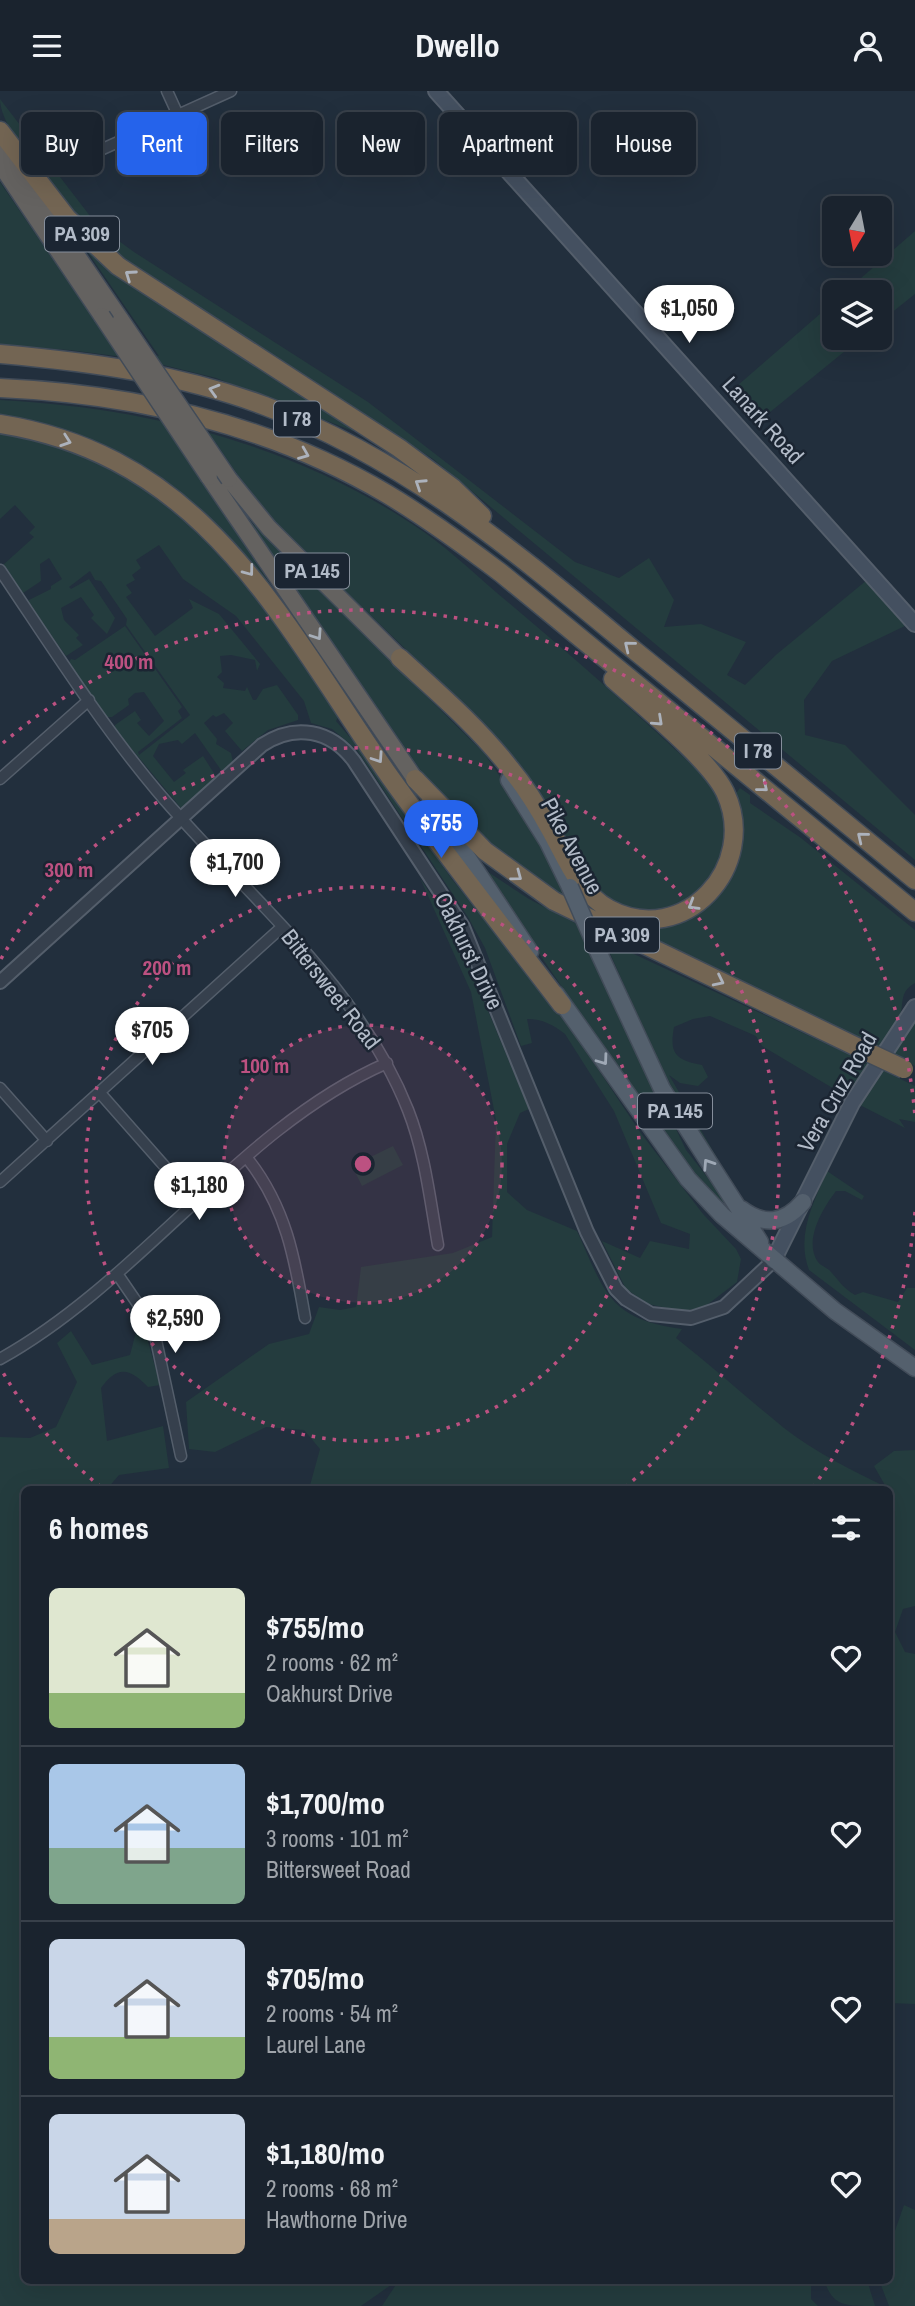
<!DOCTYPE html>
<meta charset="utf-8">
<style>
body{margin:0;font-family:"Archivo Narrow",sans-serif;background:#272f3a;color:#f1f3f6;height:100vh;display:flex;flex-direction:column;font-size:26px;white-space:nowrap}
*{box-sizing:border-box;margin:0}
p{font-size:23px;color:#9fa4aa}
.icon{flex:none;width:38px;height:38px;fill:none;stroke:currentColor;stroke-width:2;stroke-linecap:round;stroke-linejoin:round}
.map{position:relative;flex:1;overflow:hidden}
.drawer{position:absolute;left:21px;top:1395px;width:872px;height:798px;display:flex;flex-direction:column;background:#1a232e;border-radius:10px;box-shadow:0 7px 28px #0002,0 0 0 2px #38404a}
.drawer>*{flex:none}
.guide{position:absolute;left:21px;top:21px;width:873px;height:63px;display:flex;gap:14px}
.needle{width:46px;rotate:190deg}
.buttons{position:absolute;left:822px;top:105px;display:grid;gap:14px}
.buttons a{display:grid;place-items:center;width:70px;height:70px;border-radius:10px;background:#1a232e;box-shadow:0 7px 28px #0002,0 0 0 2px #38404a;font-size:35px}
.price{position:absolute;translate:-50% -60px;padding:0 16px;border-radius:24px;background:#fff;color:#222;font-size:23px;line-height:46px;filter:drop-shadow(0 2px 4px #0008)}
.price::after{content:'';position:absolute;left:50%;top:42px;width:21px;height:16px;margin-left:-10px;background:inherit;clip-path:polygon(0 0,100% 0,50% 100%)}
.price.on{background:#2563eb;color:#fff}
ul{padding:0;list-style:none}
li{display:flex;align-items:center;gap:21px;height:175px;padding:0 28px}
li+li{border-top:2px solid #38404a}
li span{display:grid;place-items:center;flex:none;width:196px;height:140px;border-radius:10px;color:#555}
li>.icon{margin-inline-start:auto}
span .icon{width:84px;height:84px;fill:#fffc;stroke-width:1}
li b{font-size:30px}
h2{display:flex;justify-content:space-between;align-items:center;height:84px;padding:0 28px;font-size:30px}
.tag{padding:0 24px;border-radius:10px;background:#1a232e;box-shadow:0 7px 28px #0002,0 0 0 2px #38404a;font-size:24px;line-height:63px}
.tag.on{background:#2563eb;color:#fff}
header{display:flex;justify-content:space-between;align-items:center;height:91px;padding:0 28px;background:#1a232e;font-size:32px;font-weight:700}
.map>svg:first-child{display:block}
.green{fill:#243c3e}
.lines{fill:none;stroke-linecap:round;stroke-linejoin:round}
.minor-casing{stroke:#545e6b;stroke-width:13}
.tertiary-casing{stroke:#545e6b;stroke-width:16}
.secondary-casing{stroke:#545e6b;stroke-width:18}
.primary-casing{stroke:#424c59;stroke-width:19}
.trunk-casing{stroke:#414b58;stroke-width:19}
.motorway-casing{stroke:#414b58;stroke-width:21}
.minor{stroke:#36404d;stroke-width:10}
.tertiary{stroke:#36404d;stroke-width:12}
.secondary{stroke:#445060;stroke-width:14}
.primary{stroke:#54606d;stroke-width:16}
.trunk{stroke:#646260;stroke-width:16}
.motorway{stroke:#736553;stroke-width:18}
.primary-bridge-casing{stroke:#424c59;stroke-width:19;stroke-linecap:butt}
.trunk-bridge-casing{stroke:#414b58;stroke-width:19;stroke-linecap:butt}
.motorway-bridge-casing{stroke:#414b58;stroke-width:21;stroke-linecap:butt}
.primary-bridge{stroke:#54606d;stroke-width:16}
.trunk-bridge{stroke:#646260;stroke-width:16}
.motorway-bridge{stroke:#736553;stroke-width:18}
.oneway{stroke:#acb2bc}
.oneway2{stroke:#a6aeb8}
.oneway3{stroke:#9fa9b6}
.ring{fill:none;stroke:#bc5181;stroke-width:3.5;stroke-dasharray:3.5 7}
.labels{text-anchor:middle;stroke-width:5;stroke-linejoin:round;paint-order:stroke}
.shield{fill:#1b2532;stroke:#858e9b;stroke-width:2}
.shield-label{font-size:21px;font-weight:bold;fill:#b2bbc8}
.street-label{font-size:23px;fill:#b2bbc8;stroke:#1b2532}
.centre{fill:#bc5181;stroke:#1b2532;stroke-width:3.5}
.ring-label{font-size:21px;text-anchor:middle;font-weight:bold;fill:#bc5181;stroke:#1b2532;stroke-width:5;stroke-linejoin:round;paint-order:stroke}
</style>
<header><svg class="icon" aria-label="menu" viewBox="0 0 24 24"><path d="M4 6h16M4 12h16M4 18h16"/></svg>Dwello<svg class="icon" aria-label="person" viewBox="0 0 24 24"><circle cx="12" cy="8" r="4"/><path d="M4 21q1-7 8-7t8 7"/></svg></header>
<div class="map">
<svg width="915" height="2215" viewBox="0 0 915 2215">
<rect width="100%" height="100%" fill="#222f3d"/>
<path class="green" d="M0,8L97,134L134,161L368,311L575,471L619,487L649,467L674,509L664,536L701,533L746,551L727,584L745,594L777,563L867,489L907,534L832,570L804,609L805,644L845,654L915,724V769L433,368L118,163C88,135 0,48 0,8Z
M0,91L112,255L159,265L87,160L108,178L353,336V340L216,287L139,268L69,259L0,254Z
M915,140V203L880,231V201H845Z
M835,210V247H861L764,326L737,295Z
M0,309C150,317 298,354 424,441C454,462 481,489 509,512C577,569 642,627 707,688C718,706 726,721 728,742C729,761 717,782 705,794C665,834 620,825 584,786L473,623L284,441L237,383L216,352L169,340L272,496L208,425L156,387L0,327Z
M0,341L52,353L94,368L163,408L235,474L340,623L336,630L366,665L451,787L574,942L640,1041L703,1123L736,1158L741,1168L737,1191L703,1217L681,1220L648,1213L626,1198L602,1150L640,1167L650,1150L689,1158L690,1143L661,1132L614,1020L565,943C553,934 543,928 527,928L532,952L521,955L485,857L468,826L357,659L332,638L311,632L304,610L236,525L183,488L159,454L136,469L141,477L132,484L135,489L126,494L132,502L126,506L155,545L193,517L189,508L219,523L260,573L257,580L255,569L231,564L220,565L222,581L217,586L224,592L223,597L245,600L247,596L253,609H256L263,598L277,594L298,624V629L268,639L242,660L225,640L233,632L224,622L216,626L213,624L204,632L217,648L216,653L231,662L233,671L225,679H221L195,642L182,653L178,649L159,653L153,665L174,691L186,682L183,679L203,665L217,687L185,715L181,717L115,638V634L135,620L141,629L137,632L149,645L164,630L144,601L135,602L128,608L129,614L112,626H106L69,571L71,568L75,569L125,535L182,616L178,620L182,627L138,661L139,664L190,624L126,534L127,528L101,490L95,489L90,480L69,496L71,498L89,488L115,527L107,543L91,527L94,524L81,506L61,517L64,529L79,544L76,547L83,554L66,565L27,510L51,498V495L62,488L49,467L40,473L41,490L23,502L3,474L34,446L29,442L35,436L15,414L0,428Z
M245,425L484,662L529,728L563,799L629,832L652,835L676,831L700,820L722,799L740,759V729L732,701H737L740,697L750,704V712L801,747L915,839V892C897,902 906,914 898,929C885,954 865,978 850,1003L841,1002L762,955L756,945L710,925L693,928L674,936C669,963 676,969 702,974L708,986L698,995L680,992L669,984L741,1108L755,1120L764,1122L771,1123L789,1116C780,1125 767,1128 755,1122C711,1100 628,901 604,849L863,970L874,953L759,903L560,806L502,767L457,725L428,690Z
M479,775L529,808L579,834L686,1059L726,1110L720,1112L669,1052Z
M420,787L455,841L529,1018L520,1022L507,1053V1101L527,1119L577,1140C605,1202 609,1228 682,1238L676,1247C713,1276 747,1307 784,1337C815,1361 851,1379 886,1396L874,1375L894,1360L915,1359V1515L903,1518L895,1541L905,1561L915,1563V1913L889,1912V1398H309L320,1358L304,1339L266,1336L215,1361L189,1358L186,1311L269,1253L309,1243L319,1216L340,1219L356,1216L361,1176L453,1162L492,1146L496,1029L471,901Z
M915,930V975L895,963L884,980L915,995V1031L899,1028L905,1037L858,1013Z
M393,1055L403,1074L362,1095L352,1075Z
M827,1080L864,1105L862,1109L845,1100H836C823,1117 803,1150 818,1171C821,1175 828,1177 831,1181C840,1191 843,1197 855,1204L863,1201L898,1211L907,1197H915V1259L809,1179C796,1144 813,1113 827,1080Z
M143,1232L160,1294L148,1296C129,1276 117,1275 101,1297L107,1350L163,1335L169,1377L119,1384L107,1398H24V2189H398L361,2215H0V1346L30,1347L56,1336L77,1291L57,1252L71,1240L92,1274L130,1264L137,1237Z
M904,2114L915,2119V2215H889L879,2189H889V2157Z
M811,2189V2208L818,2215H382L399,2189Z
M824,2189H867L875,2215C843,2215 833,2215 824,2189Z"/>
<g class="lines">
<defs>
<path id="minor" d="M167,0L178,24
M65,75L231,0
M0,479C50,553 99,631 157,700C243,802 358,892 408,1019C425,1062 430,1109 438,1154
M0,688L89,609
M0,997L47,1050
M100,1002L197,1112
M247,1067C286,1116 295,1168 305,1227
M0,1091L282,836
M118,1184L144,1222L156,1249L181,1365
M0,1268C142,1189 240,1036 387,972"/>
<path id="tertiary" d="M0,891L262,654C295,632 331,639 354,670L463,836L587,1141L616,1198L626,1208L651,1223L691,1227L724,1216L773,1170"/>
<path id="secondary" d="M436,0L915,533
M773,1170L852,1012L915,916"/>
<path id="primary" d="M509,689L548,751L570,796
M430,710L530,861
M597,858L662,998L760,1151
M556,903L688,1088L722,1124L835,1220L915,1277
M741,1118C764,1135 784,1133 803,1111"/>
<path id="trunk" d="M2,55L121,229
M0,73L102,225
M209,386L415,688
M229,388L269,437L400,567"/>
<path id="motorway" d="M0,40L67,127L118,175L399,357L453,397L482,425
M0,263C90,271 180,283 265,315C407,368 519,464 634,559C728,635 821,712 915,789
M0,297C135,303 270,334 387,403C427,427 464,454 501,482L915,821
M0,333C208,366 282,532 390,686C445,763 504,838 562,914
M400,567C438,602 477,635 509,676C525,695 538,716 550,738C566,766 578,801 609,818C684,858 760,775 725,701C709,668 643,615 613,588
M415,688L485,760L554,810L859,957"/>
</defs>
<use href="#minor" class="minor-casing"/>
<use href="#tertiary" class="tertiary-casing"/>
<use href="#secondary" class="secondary-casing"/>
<use href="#primary" class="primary-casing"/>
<use href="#trunk" class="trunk-casing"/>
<use href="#motorway" class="motorway-casing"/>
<use href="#minor" class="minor"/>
<use href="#tertiary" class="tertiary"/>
<use href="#secondary" class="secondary"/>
<use href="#primary" class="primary"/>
<use href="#trunk" class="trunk"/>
<use href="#motorway" class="motorway"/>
<defs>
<path id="primary-bridge" d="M570,796L597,858"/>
<path id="trunk-bridge" d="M102,225L209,386
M121,229L229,388"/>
<path id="motorway-bridge" d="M859,957L904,978"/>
</defs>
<use href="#primary-bridge" class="primary-bridge-casing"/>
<use href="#trunk-bridge" class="trunk-bridge-casing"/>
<use href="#motorway-bridge" class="motorway-bridge-casing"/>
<use href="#primary-bridge" class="primary-bridge"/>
<use href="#trunk-bridge" class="trunk-bridge"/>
<use href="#motorway-bridge" class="motorway-bridge"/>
</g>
<defs><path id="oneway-chevron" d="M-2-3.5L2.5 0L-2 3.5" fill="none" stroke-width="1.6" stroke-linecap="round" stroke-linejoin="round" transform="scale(1.75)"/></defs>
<g class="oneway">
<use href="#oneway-chevron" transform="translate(130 184) rotate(-145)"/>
<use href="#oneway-chevron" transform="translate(214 299) rotate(-164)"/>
<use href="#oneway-chevron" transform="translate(66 350) rotate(19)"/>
<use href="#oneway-chevron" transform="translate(304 363) rotate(22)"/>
<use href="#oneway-chevron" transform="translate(420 393) rotate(-147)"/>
<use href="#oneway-chevron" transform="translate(249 480) rotate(53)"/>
<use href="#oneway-chevron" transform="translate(629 555) rotate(-141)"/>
<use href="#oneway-chevron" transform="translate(658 630) rotate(43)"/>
<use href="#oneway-chevron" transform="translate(378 667) rotate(56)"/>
<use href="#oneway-chevron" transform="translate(763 696) rotate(39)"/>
<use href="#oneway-chevron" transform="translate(862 746) rotate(-141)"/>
<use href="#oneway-chevron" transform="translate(517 785) rotate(37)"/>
<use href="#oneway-chevron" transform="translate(693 814) rotate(149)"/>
<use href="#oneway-chevron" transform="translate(719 890) rotate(26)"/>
</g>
<use class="oneway2" href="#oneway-chevron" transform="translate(317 544) rotate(56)"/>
<g class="oneway3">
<use href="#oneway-chevron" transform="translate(603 969) rotate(54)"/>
<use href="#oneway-chevron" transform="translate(708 1073) rotate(-123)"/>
</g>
<circle cx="363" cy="1073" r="139" fill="#bc5181" fill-opacity=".12"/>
<g class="ring">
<circle cx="363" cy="1073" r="139"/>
<circle cx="363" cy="1073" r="277"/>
<path d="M101 1396A416 416 0 0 1 1 1278M1 868A416 416 0 1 1 625 1396"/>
<path d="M915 1121A554 554 0 0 1 814 1395M3 652A554 554 0 0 1 915 1025"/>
</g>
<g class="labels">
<g class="shield">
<rect x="45" y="125.5" width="74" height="35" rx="5"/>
<rect x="274" y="310.5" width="46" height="35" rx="5"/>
<rect x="275" y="462.5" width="74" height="35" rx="5"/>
<rect x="735" y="642.5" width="46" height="35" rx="5"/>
<rect x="585" y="826.5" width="74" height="35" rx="5"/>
<rect x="638" y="1002.5" width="74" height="35" rx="5"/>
</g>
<g class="shield-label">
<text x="82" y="150">PA 309</text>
<text x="297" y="335">I 78</text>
<text x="312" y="487">PA 145</text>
<text x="758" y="667">I 78</text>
<text x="622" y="851">PA 309</text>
<text x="675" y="1027">PA 145</text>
</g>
<g class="street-label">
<text transform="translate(763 329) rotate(48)" y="8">Lanark Road</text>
<text transform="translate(572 755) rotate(62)" y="8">Pike Avenue</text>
<text transform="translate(469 860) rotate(64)" y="8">Oakhurst Drive</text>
<text transform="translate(331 898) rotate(52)" y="8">Bittersweet Road</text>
<text transform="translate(837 1001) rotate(-60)" y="8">Vera Cruz Road</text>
</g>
</g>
<circle cx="363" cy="1073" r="10" class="centre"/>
<g class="ring-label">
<text x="129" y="578">400 m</text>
<text x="69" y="786">300 m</text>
<text x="167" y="884">200 m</text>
<text x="265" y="982">100 m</text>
</g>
</svg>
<div class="buttons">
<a><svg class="needle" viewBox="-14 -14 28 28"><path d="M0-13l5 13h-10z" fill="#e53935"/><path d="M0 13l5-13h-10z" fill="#9fa4aa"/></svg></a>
<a><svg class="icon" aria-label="layers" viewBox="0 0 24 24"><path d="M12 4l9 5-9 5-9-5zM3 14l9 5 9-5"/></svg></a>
</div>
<b class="price" style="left:689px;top:254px">$1,050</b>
<b class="price on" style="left:441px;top:769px">$755</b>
<b class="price" style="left:235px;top:808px">$1,700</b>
<b class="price" style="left:152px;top:976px">$705</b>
<b class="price" style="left:199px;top:1131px">$1,180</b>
<b class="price" style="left:175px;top:1264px">$2,590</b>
<div class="guide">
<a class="tag">Buy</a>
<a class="tag on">Rent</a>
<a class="tag">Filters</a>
<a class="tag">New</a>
<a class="tag">Apartment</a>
<a class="tag">House</a>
</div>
<section class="drawer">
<h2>6 homes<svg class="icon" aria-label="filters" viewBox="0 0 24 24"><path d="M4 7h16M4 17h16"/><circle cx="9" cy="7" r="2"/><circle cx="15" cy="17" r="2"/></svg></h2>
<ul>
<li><span style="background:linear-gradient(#dfe7d0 75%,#8fb573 0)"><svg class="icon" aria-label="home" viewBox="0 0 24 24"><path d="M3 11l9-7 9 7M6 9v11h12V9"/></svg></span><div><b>$755/mo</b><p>2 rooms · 62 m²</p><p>Oakhurst Drive</p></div><svg class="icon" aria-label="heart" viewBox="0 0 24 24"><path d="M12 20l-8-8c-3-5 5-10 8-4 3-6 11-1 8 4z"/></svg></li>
<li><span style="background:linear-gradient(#a9c7e8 60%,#7fa58c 0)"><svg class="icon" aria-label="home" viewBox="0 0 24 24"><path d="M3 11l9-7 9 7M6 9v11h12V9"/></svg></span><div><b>$1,700/mo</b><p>3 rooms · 101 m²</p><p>Bittersweet Road</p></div><svg class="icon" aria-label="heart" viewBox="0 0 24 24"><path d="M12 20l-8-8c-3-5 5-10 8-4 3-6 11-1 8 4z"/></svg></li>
<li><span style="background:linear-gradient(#c9d6e8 70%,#8fb573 0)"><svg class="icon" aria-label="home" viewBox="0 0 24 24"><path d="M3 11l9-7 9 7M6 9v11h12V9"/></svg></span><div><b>$705/mo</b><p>2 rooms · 54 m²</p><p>Laurel Lane</p></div><svg class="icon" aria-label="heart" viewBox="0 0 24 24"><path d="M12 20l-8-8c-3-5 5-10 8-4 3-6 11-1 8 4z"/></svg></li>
<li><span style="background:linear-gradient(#c9d6e8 75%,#b9a48a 0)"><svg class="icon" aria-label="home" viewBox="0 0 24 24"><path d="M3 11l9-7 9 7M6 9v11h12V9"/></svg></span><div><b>$1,180/mo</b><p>2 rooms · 68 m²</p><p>Hawthorne Drive</p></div><svg class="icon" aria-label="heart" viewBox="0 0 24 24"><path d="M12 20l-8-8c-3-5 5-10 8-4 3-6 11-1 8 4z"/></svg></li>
</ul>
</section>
</div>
